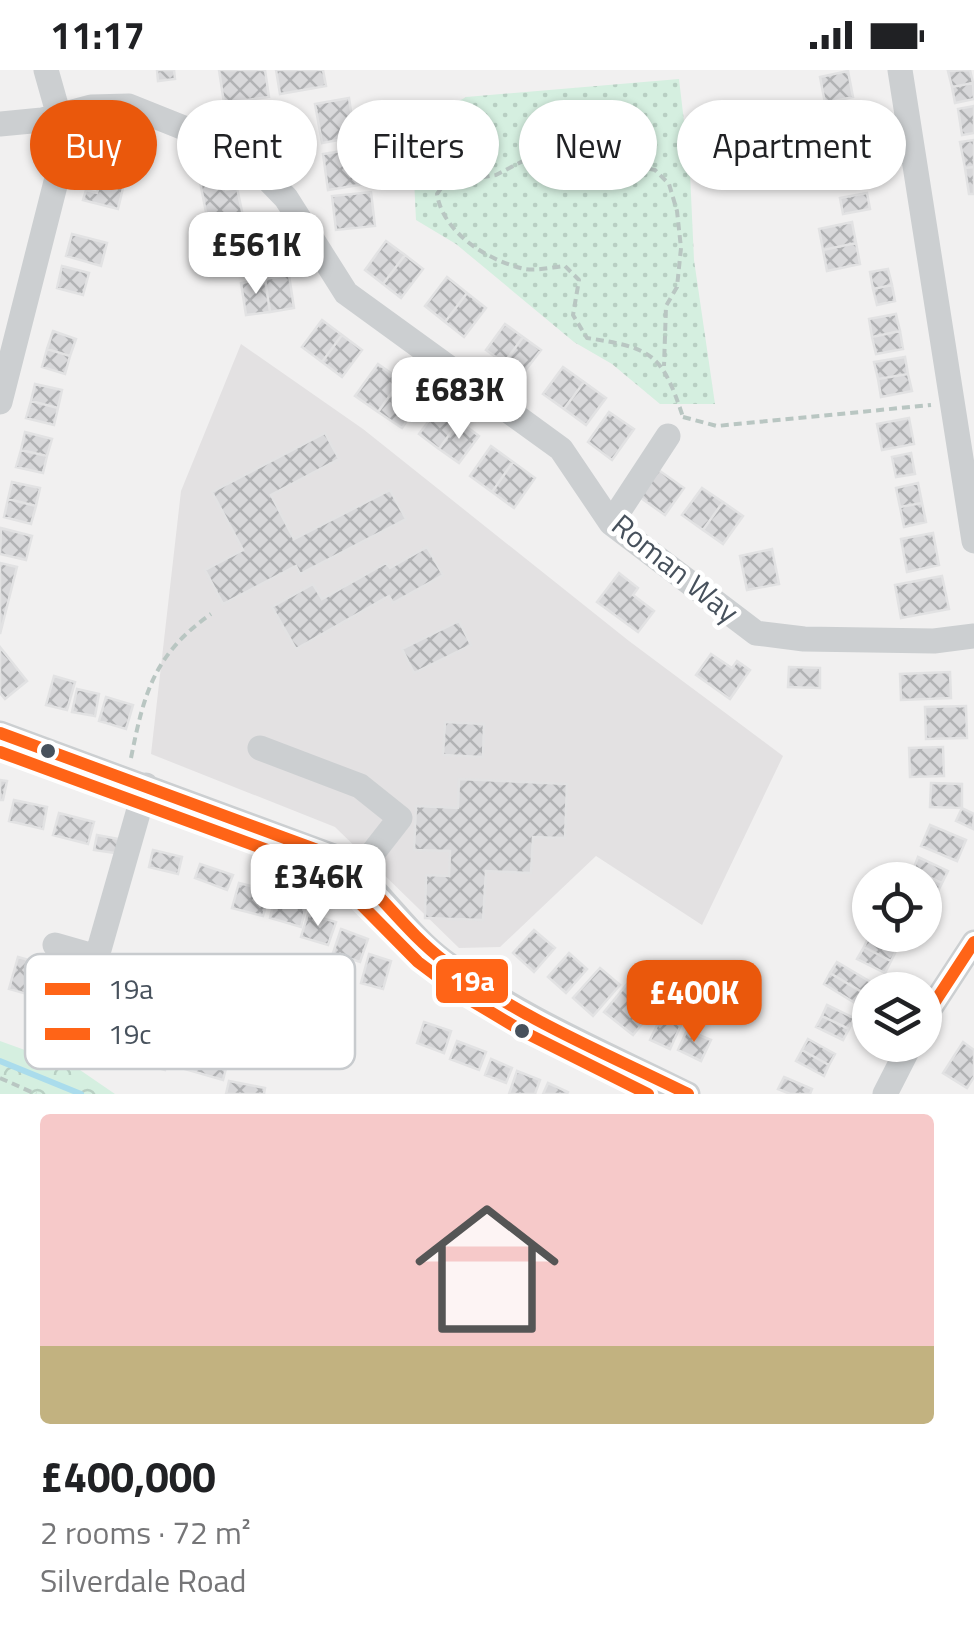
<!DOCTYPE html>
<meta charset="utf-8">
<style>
body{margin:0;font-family:"Titillium Web",sans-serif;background:#f6f6f6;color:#202124;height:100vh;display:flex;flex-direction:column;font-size:38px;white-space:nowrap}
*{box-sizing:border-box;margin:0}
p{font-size:32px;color:#757577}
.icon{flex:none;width:55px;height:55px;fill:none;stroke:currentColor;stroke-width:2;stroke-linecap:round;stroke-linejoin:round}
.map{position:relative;height:1024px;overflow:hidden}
.side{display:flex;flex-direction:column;background:#fff;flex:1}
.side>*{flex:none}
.banner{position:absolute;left:30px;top:30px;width:915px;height:90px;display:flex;gap:20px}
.buttons{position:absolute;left:852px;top:792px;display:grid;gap:20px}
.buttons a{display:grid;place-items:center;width:90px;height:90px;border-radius:50%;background:#fff;box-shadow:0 2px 8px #0004;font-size:50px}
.price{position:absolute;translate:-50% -85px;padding:0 22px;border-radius:20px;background:#fff;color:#222;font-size:32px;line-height:65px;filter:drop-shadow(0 2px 5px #0008)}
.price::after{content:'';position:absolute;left:50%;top:60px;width:30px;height:22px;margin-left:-15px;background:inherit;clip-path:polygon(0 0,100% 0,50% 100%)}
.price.current{background:#ea580c;color:#fff}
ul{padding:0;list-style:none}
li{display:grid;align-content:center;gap:20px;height:530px;padding:0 40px}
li+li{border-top:2px solid #e0e0e0}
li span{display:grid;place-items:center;height:310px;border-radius:10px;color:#555}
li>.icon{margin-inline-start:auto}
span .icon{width:180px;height:180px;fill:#fffc;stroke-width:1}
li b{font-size:42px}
.chip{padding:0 35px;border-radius:45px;background:#fff;box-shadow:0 2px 8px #0004;font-size:35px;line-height:90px}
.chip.current{background:#ea580c;color:#fff}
.status{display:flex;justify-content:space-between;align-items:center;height:70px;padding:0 50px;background:#fff;direction:ltr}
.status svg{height:28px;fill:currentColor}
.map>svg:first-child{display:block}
.education{fill:#e3e1e2}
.grass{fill:url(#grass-dots)}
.forest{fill:url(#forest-crowns)}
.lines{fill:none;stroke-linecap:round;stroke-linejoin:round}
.stream{stroke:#aadcec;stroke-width:6}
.building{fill:url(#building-cross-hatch);stroke:#e2e2e3;stroke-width:2.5}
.path{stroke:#b9c6c2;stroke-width:4;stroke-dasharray:8 5;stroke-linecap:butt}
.minor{stroke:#cccfd1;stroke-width:25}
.bus-1-casing{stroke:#fff;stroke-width:20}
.bus-2-casing{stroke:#fff;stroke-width:20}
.bus-1{stroke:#ff6417;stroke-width:12}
.bus-2{stroke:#ff6417;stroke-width:12}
.bus-dot{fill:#47515c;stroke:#fff;stroke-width:4}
.labels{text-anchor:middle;stroke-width:9;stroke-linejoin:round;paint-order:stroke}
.street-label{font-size:30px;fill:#47515c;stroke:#fff}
.key{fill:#fff;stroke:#c8cbce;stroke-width:2.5}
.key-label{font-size:28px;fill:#47515c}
.line-badge{stroke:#fff;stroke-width:4}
.badge-label{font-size:28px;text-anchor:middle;font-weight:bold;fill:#fff}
</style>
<div class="status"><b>11:17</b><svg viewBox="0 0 49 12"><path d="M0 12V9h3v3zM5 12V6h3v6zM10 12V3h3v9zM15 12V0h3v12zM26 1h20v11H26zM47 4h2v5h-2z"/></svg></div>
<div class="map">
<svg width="974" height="1024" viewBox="0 0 974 1024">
<defs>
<pattern id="grass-dots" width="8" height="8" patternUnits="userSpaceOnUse" patternTransform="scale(2.5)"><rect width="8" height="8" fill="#d5efe0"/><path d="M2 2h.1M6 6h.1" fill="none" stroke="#b8cfc3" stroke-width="1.8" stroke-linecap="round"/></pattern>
<pattern id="forest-crowns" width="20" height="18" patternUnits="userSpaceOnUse" patternTransform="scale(2.5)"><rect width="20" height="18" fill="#d5efe0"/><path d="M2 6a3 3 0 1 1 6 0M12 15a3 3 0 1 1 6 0" fill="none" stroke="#b8cfc3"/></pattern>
<pattern id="building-cross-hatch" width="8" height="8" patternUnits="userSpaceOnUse" patternTransform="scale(2.5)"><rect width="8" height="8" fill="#d8d8da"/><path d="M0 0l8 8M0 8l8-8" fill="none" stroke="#b1b2b4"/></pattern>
</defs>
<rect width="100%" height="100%" fill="#f1f0f0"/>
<path class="education" d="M241,274L363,359L629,571L783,686L702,855L596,786L500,877L459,878L335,757L151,684L181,421Z"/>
<path class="grass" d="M679,9L690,103L694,190L715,334H660L612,294L574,272L456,174L416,150L414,109L427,50L466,27Z"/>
<path class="forest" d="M0,971L80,1000L115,1024H0Z"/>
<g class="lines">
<path class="stream" d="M0,991L81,1024"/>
</g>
<path class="building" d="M157,0H174L175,9L158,11Z
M219,0H265L269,27L224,33Z
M276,0H323L326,16L280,24Z
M970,0L973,13L952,17L948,1Z
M848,1L853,27L825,33L820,7Z
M973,13L974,29L955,33L952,17Z
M349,28L355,67L322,73L315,34Z
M855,36L860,60L832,66L827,42Z
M974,36V63L962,65L958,39Z
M108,49L153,63L146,85L101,72Z
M860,67L864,90L836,95L832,72Z
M974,70V97L965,98L960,72Z
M360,78L365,114L328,120L323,84Z
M95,81L130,89L118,139L83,130L86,120L97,123L104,97L92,94Z
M864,90L869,113L841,118L836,95Z
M222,97L226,120L237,118L243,146L208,153L198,101Z
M974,97V124H969L965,98Z
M371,122L375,156L336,160L332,126Z
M867,123L870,139L843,144L840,128Z
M852,152L856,173L823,180L819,159Z
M244,159L248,191L207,196L203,164Z
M72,164L107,173L101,196L66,186Z
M386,171L405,185L383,214L365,200Z
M856,173L860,194L827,201L823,180Z
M405,185L423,199L401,228L383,214Z
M62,196L89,203L83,225L57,218Z
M888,199L892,215L873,219L870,202Z
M289,205L294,238L270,242L265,209Z
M447,207L467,223L445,252L425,236Z
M265,209L270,242L246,245L241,213Z
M892,215L895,231L877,235L873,219Z
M467,223L486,238L464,267L445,252Z
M896,244L900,261L872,267L869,249Z
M322,250L342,265L322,292L302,277Z
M505,254L523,267L504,293L486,280Z
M53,261L76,269L70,286L47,279Z
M900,261L903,279L876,284L872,267Z
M342,265L362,280L342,307L322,292Z
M523,267L541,280L521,306L504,293Z
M47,279L70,286L65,304L42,297Z
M905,287L908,304L878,309L874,292Z
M378,294L401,310L378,342L355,326Z
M563,297L584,312L564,339L543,324Z
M908,304L912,321L881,327L878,309Z
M401,310L424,326L402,358L378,342Z
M584,312L606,328L586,355L564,339Z
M35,314L62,320L58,338L31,331Z
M31,331L58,338L54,355L26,348Z
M440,336L459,351L439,379L419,364Z
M609,342L634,359L612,390L588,372Z
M909,348L914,374L882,380L877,354Z
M459,351L479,366L459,393L439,379Z
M25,362L52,369L47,386L21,380Z
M325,363L339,389L271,425L294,469L390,420L406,449L300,504L296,496L223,534L205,500L243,480L212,422Z
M491,376L513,392L492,422L470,406Z
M21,380L47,386L43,403L16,397Z
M911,383L915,404L896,407L892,387Z
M513,392L535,408L514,438L492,422Z
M657,399L684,418L665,445L638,426Z
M12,412L40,418L36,436L8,429Z
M918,413L922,433L900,437L896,418Z
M702,418L723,432L703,460L682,445Z
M8,429L36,436L31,454L4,447Z
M723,432L743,446L723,474L703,460Z
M922,433L926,452L904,457L900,437Z
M1,458L32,466L26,490L0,484Z
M933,463L939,495L907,502L901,469Z
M427,477L443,505L393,533L389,526L296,579L272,537L313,514L322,529L386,493L390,498Z
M772,479L779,514L747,520L740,486Z
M0,493L17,497L0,564Z
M619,503L638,518L633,525L654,541L638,562L597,532Z
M942,506L949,539L901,548L895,515Z
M459,551L471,575L414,603L402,579Z
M0,577L27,611L5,629L0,623Z
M711,584L732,598L737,591L750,600L730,629L696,605Z
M789,597L820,598V618L788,617Z
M950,602L951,628L901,630L900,604Z
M54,606L75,612L67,640L46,635Z
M77,619L99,624L95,646L72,642Z
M106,627L133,635L126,659L99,651Z
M966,636L967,668L926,669L925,637Z
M445,652L484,654L483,687L443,685Z
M943,677L944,706L910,707L909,678Z
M459,709L567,714L565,768L533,767L531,803L486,801L483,850L425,848L426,805L449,806L450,781L414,780L416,736L458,738Z
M0,710L7,711L3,730H0Z
M931,713L962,714V738L930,737Z
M14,730L47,737L43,759L9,751Z
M962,738L974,744L973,759L956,751Z
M59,743L94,752L88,774L53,765Z
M930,755L966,770L957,791L921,776Z
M97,765L124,770L122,784L94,780Z
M153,780L182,787L178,804L149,797Z
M918,787L948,801L942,813L913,800Z
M200,794L233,805L227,820L195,808Z
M913,800L942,813L936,825L925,820V810H908Z
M239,813L270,821L263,846L232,838Z
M276,823L307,831L301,857L270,848Z
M308,844L336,852L328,875L301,867Z
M341,859L368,869L360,892L333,883Z
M534,860L555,878L534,902L513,883Z
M870,864L897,879L891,891L864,877Z
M864,877L891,891L885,903L857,889Z
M569,883L587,899L566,923L548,907Z
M369,884L391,891L383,919L361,913Z
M18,887L54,897L45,929L9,919Z
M837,892L874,914L867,925L830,903Z
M600,898L620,915L593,946L573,928Z
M830,903L867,925L860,936L824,914Z
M627,914L655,938L633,965L604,942Z
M827,935L854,948L849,959L822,946Z
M666,937L685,946L670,979L650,970Z
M822,946L849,959L843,970L816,957Z
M142,952L176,961L165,1000L130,990Z
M424,952L451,961L444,983L417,973Z
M687,960L711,970L701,991L678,980Z
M190,967L231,979L223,1010L181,998Z
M808,969L835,984L829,995L802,980Z
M457,971L486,982L479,1000L450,989Z
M963,972L974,980V1007L967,1018L943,1003Z
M802,980L829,995L824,1006L796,991Z
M491,989L512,998L506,1013L485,1005Z
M517,1001L540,1010L535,1024H509Z
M784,1007L812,1019L810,1024H790L778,1019Z
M229,1011L265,1018L264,1024H226Z
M548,1013L568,1022L567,1024H543Z"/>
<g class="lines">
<path class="path" d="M581,65L576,74L552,76L496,105L445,113L437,124C443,163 488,191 525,199C537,201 553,197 565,196L579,210L573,245L587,268C653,278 662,284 683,347
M576,74L615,92L655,100L669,114L677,141L681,178L677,217L666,236L664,296
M452,113L465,78
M683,347L717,356L931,335
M131,688C144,623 154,584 211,544
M0,1008L36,1024"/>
<path class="minor" d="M900,0L974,471
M0,54L42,50L91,37L129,36L199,64L257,98L286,128L346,223L561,379L611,453L756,563L804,569L934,571L974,566
M0,332L61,92L59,46L46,0
M611,453L668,366
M0,663L339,788C379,817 405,862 444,891C517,946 606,983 688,1024
M260,678L360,716L400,748L358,802
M146,715L94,897L158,918
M55,875L97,887
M925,947L974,872
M885,1024L910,975"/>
<defs>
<path id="bus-1" d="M0,663L339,788C377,819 405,861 444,891C517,947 605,983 688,1024
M925,947L974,872"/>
<path id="bus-2" d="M0,682L330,803L418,892L462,925L524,962L648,1024"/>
</defs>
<use href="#bus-1" class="bus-1-casing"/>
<use href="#bus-2" class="bus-2-casing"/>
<use href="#bus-1" class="bus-1"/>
<use href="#bus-2" class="bus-2"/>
</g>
<g class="bus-dot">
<circle cx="48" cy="681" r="9"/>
<circle cx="522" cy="961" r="9"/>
</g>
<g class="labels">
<g class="street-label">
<text transform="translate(675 499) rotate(39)" y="10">Roman Way</text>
</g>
</g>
<rect x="25" y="884" width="330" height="115" rx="15" class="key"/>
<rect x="45" y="913" width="45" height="12" fill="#ff6417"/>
<rect x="45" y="958" width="45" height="12" fill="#ff6417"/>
<g class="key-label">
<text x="108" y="929">19a</text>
<text x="108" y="974">19c</text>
</g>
<rect class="line-badge" x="434" y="887" width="76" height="48" rx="10" fill="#ff6417"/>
<g class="badge-label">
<text x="472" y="921">19a</text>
</g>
</svg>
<div class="buttons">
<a><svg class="icon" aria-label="locate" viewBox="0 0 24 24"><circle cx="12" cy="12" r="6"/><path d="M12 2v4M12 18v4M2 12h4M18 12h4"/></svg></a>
<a><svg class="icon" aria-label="layers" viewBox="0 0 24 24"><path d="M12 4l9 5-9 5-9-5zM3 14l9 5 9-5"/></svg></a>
</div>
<b class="price" style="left:256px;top:227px">£561K</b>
<b class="price" style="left:459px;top:372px">£683K</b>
<b class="price" style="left:318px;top:859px">£346K</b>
<b class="price current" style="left:694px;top:975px">£400K</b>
<div class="banner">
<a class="chip current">Buy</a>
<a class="chip">Rent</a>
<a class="chip">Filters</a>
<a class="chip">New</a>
<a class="chip">Apartment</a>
</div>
</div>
<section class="side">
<ul>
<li><span style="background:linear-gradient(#f6c9c9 75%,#c2b280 0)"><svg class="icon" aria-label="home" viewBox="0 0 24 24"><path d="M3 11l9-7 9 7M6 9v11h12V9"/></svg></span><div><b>£400,000</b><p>2 rooms · 72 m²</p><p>Silverdale Road</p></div></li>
</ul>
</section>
